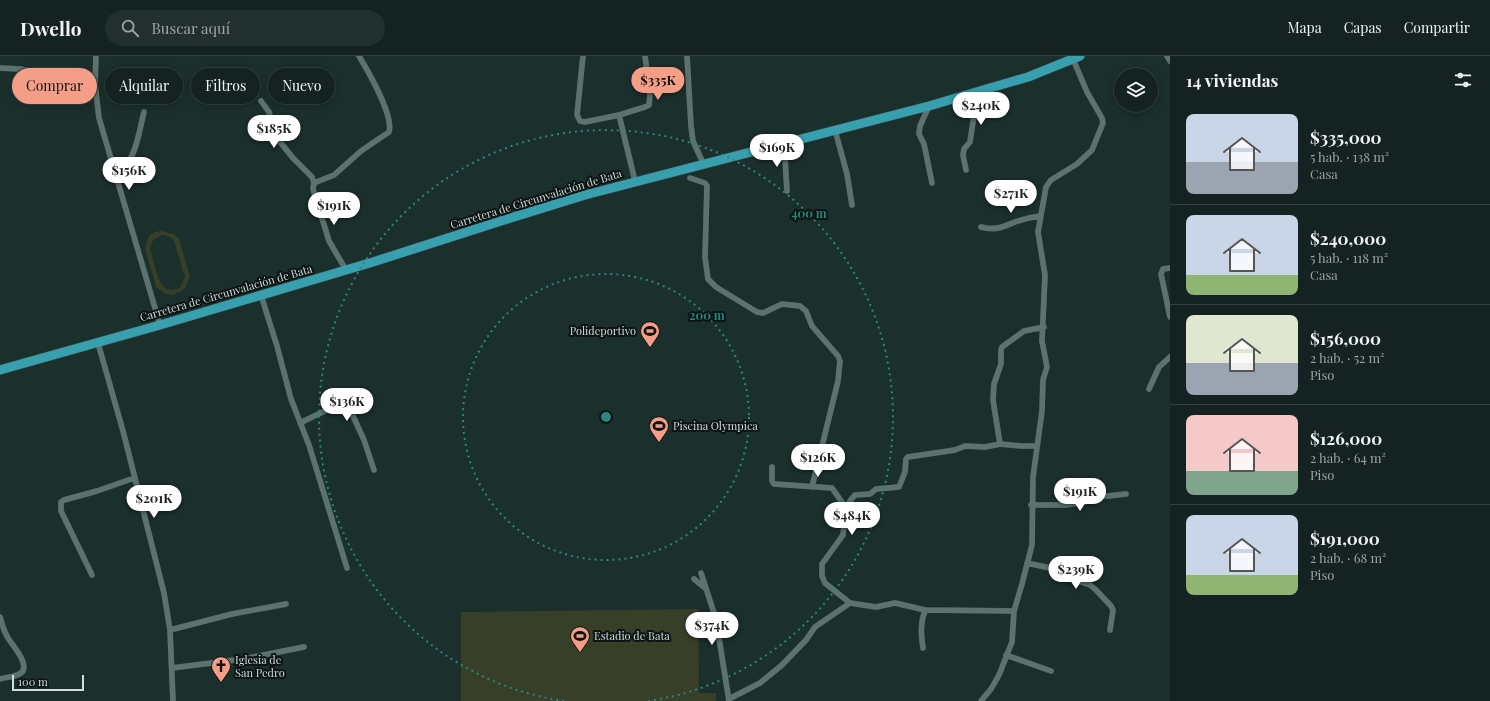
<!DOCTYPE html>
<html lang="es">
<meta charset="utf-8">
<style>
body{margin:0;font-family:"Playfair Display",serif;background:#212f2e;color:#f1f3f6;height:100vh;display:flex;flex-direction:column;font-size:15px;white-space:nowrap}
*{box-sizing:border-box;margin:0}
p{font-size:13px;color:#9da4a5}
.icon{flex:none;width:22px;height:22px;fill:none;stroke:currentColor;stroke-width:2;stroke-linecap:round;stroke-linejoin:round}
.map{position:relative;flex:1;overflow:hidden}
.details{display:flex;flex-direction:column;background:#142321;width:320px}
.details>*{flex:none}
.guide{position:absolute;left:12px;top:12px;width:380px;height:36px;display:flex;gap:8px}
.fabs{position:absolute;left:1114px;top:12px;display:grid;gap:8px}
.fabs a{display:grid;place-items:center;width:44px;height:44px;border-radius:50%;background:#142321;box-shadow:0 2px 10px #0003,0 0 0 1px #33403f;font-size:20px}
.scale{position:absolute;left:12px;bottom:10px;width:72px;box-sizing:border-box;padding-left:4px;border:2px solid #d1ddda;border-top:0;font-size:11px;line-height:14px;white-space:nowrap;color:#d1ddda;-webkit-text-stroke:3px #0c1514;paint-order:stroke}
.price{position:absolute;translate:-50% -34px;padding:0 9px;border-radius:14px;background:#fff;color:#222;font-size:13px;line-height:26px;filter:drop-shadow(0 1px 2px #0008)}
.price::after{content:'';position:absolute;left:50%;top:24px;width:12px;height:9px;margin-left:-6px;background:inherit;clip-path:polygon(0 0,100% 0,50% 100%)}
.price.active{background:#f49e88;color:#111}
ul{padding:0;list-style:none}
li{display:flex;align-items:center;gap:12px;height:100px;padding:0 16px}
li+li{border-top:1px solid #33403f}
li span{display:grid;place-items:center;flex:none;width:112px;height:80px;border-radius:8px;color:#555}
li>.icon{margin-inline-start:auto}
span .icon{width:48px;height:48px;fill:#fffc;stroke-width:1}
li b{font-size:17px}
h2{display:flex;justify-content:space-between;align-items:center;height:48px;padding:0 16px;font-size:17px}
.pill{padding:0 14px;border-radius:18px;background:#142321;box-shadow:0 2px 10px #0003,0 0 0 1px #33403f;font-size:14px;line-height:36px}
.pill.active{background:#f49e88;color:#111}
header{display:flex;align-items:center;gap:24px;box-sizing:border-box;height:56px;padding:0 20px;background:#142321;border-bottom:1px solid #33403f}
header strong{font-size:19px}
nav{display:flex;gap:22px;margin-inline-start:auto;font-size:14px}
.search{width:280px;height:36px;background:#212f2e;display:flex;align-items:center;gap:10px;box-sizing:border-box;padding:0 14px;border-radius:22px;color:#9da4a5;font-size:15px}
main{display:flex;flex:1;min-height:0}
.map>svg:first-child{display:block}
.park{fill:#383f29;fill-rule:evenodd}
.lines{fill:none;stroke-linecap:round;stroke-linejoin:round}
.street-casing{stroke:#394a47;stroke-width:6}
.primary-casing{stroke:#394a47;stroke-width:10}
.street{stroke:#5c726e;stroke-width:5.5}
.primary{stroke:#379fad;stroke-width:9}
.ring{fill:none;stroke:#2c857e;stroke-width:2;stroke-dasharray:2 4}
.labels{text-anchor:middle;stroke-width:4;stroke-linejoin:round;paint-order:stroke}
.street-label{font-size:11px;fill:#d1ddda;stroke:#0c1514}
.poi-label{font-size:11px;fill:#d1ddda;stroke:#0c1514;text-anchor:start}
.centre{fill:#2c857e;stroke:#0c1514;stroke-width:2}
.ring-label{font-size:12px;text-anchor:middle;font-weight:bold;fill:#2c857e;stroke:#0c1514;stroke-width:4;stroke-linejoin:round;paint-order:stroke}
</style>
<header>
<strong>Dwello</strong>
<div class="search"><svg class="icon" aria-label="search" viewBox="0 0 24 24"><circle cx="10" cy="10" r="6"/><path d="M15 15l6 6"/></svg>Buscar aquí</div>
<nav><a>Mapa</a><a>Capas</a><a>Compartir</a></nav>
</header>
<main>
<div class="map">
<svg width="1170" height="645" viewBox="0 0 1170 645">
<rect width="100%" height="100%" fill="#1b2f2c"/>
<path class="park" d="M161,175L174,178L179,183L190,221L186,231L182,235L173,239L166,238L156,231L145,192L149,180L155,176ZM163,179L170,181L174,185L185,221L180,232C176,233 171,235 167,233C158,230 153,202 150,193C151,184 155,182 163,179Z
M698,553L699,637H716V645H461V556Z"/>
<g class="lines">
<defs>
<path id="street" d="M96,0L95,28L99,62L160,269
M583,0L577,59L580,65L585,66L619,59L645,51L649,49L650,39L645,0
M687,0L691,70L693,85L704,109
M1167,0L1170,5
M0,12L20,13L34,16
M261,45L269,56L276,81L293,102L312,121L314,127L313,133L329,185L346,214
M929,50L920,70L919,78L924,88L932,127
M619,59L635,125
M835,74L847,118L852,149
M784,87L787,135
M112,109C117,108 123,107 128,105C136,99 141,67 144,56
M966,114L963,99L964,93L970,86L974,59L976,55L990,43V32
M690,122L705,127L707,130L705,201L708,223L716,231L757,256L763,257L782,248L800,250L806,255L812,270L838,300L840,305L838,325L812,431
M314,127L334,119L361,95L389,76C394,60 368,15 359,0
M981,171C995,175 1003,171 1015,166C1023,163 1032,161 1040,160
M1170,212L1163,213L1161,218L1170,261
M261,239L277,290L291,343L309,389L347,512
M98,287L123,375L164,537L170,574L173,645
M1149,333L1159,311L1170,301
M300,367L343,346L347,347L364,384L374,414
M1000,388L993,344L994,328L1001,308V294L1002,291L1024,275L1044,271
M772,411V425L774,428L832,432L846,452
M1031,449H1066L1085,446L1089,442L1126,438
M1027,507L1050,512L1068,522L1090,529L1096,534L1111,550L1113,554L1110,574
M701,517L716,563L729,645
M92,519L61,455V446L64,444L97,435L134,422
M694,523L705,532
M1014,555L925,554L895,547L876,551L850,547L825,527L822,520V508L843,479L846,452L850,445L855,439L870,438L876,433L899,431L905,416L906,403L908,401L955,394L965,390L985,391L1000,388L1021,390H1037
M0,561C2,568 4,576 8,582C12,589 31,609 21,617C16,621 6,621 0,623
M170,574L232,558L286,548
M923,592C921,578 920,568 925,554
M1006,599L1051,615
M172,612L243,603L304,591
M729,643L760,627L782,609L806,584L815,571L850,547
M981,645L991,633L999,619L1012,586L1014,555L1022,528L1032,489L1033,421L1042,355L1043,324L1047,311L1042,285L1045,219L1038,176L1046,131L1051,124L1077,108L1092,94L1103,67L1102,62L1087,36L1073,3"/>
<path id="primary" d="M0,314L160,269L373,206L501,165L585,139L929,50L990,32L1028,21L1080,0"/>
</defs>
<use href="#street" class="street-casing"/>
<use href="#primary" class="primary-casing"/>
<use href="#street" class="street"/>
<use href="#primary" class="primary"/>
</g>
<g class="ring">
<circle cx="606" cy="361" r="143"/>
<path d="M564 645A287 287 0 1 1 648 645"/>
</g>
<defs>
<symbol id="stadium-pin" viewBox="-11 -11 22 30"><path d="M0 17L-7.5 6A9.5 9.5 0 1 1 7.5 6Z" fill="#f49e88" stroke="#0c1514"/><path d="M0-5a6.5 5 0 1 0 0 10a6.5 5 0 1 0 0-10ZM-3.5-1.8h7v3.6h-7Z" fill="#111"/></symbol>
<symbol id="church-pin" viewBox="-11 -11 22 30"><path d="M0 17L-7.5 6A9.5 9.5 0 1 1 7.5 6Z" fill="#f49e88" stroke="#0c1514"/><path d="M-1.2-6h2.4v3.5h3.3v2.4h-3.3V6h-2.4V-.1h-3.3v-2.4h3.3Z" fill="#111"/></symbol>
</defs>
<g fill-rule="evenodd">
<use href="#stadium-pin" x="639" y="264" width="22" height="30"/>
<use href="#stadium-pin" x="648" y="359" width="22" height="30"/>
<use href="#stadium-pin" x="569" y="569" width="22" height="30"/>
<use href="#church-pin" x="210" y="599" width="22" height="30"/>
</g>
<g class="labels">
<g class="street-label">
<text transform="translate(536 143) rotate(-17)" y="4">Carretera de Circunvalación de Bata</text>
<text transform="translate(226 237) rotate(-16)" y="4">Carretera de Circunvalación de Bata</text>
</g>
<g class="poi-label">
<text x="636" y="279" text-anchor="end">Polideportivo</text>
<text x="673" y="374">Piscina Olympica</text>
<text x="594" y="584">Estadio de Bata</text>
<text x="235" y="608">Iglesia de<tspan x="235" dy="13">San Pedro</tspan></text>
</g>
</g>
<circle cx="606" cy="361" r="6" class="centre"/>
<g class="ring-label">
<text x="809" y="162">400 m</text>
<text x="707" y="264">200 m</text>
</g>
</svg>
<div class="fabs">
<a><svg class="icon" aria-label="layers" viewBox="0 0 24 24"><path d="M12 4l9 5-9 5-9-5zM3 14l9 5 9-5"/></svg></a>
</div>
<div class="scale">100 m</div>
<b class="price active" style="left:658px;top:45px">$335K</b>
<b class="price" style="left:981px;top:70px">$240K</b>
<b class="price" style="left:274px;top:93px">$185K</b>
<b class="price" style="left:777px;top:112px">$169K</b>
<b class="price" style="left:129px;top:135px">$156K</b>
<b class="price" style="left:1011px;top:158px">$271K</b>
<b class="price" style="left:334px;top:170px">$191K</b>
<b class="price" style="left:347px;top:366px">$136K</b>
<b class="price" style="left:818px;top:422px">$126K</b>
<b class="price" style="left:1080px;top:456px">$191K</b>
<b class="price" style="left:154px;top:463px">$201K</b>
<b class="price" style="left:852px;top:480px">$484K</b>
<b class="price" style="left:1076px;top:534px">$239K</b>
<b class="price" style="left:712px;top:590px">$374K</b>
<div class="guide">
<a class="pill active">Comprar</a>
<a class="pill">Alquilar</a>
<a class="pill">Filtros</a>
<a class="pill">Nuevo</a>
</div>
</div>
<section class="details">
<h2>14 viviendas<svg class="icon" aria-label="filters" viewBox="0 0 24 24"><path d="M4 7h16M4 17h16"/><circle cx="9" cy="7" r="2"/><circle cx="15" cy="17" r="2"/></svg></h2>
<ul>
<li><span style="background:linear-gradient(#c9d6e8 60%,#9aa5b1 0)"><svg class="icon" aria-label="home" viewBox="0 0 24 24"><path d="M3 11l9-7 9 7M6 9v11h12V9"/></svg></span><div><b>$335,000</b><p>5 hab. · 138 m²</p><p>Casa</p></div></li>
<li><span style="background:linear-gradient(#c9d6e8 75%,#8fb573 0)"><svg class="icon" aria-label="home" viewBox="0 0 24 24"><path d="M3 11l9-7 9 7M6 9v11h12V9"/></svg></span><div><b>$240,000</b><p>5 hab. · 118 m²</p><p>Casa</p></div></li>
<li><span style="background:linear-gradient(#dfe7d0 60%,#9aa5b1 0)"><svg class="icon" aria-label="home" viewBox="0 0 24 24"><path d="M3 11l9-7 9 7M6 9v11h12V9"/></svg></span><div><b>$156,000</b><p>2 hab. · 52 m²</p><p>Piso</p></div></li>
<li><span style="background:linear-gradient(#f6c9c9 70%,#7fa58c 0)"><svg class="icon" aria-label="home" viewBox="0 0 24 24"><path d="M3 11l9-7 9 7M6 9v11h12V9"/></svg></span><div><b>$126,000</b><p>2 hab. · 64 m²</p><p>Piso</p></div></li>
<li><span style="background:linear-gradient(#c9d6e8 75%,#8fb573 0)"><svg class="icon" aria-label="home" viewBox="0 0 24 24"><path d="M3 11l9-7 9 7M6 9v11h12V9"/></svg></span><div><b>$191,000</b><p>2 hab. · 68 m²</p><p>Piso</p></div></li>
</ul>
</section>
</main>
